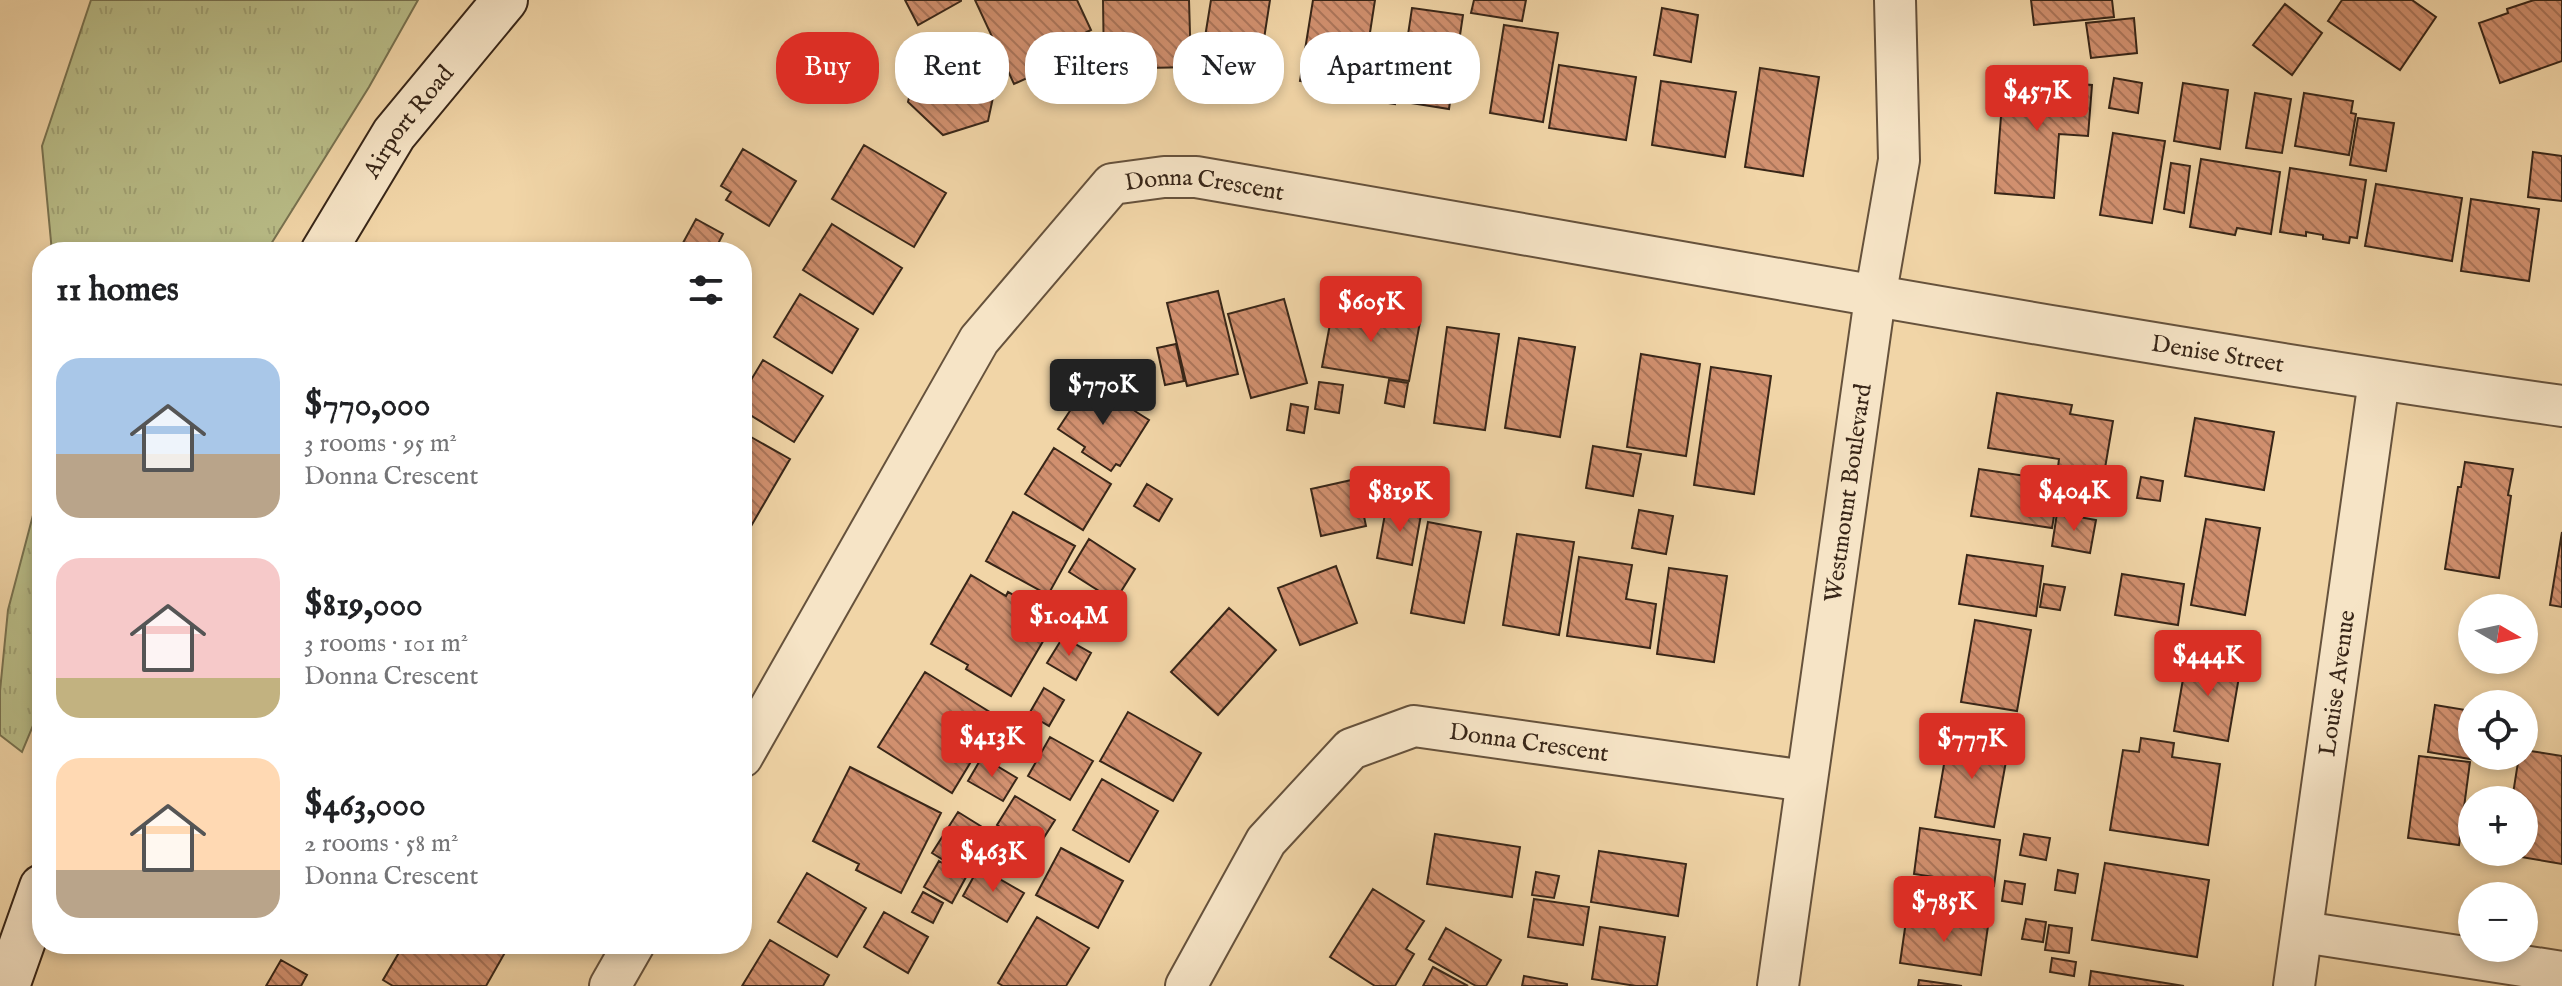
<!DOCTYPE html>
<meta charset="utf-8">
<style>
body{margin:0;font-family:"IM FELL English",serif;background:#f6f6f6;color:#202124;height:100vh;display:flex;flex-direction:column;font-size:30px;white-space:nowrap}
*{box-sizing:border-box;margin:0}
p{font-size:26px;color:#757577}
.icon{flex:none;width:44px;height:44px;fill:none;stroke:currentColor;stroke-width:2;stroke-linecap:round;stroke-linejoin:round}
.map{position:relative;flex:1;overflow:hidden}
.drawer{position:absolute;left:32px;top:242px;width:720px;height:712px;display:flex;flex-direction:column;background:#fff;border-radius:32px;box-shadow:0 4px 12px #0003}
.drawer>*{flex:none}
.banner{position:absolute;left:776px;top:32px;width:760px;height:72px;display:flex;gap:16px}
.needle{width:52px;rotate:99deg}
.fabs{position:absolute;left:2458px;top:594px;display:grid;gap:16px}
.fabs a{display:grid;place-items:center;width:80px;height:80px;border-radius:50%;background:#fff;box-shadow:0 4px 12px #0003;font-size:40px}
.price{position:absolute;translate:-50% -68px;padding:0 18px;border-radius:8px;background:#d93025;color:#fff;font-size:26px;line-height:52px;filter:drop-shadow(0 2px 4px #0008)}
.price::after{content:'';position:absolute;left:50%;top:48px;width:24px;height:18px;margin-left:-12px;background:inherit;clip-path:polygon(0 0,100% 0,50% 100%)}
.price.current{background:#222;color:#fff}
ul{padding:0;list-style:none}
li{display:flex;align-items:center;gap:24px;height:200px;padding:0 24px}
li span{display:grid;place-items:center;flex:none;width:224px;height:160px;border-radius:24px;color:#555}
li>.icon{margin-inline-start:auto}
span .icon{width:96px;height:96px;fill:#fffc;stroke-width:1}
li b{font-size:34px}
h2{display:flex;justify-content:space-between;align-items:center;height:96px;padding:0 24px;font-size:34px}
.tag{padding:0 28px;border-radius:32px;background:#fff;box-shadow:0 4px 12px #0003;font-size:28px;line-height:72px}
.tag.current{background:#d93025;color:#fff}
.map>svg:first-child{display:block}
.grass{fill:url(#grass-tufts);stroke:#787250;stroke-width:2}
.building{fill:url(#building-back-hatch);stroke:#382618;stroke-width:2}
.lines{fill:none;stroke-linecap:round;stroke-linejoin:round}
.street-casing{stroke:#66523c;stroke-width:44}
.secondary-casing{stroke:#382618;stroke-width:48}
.street{stroke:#f6e4c6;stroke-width:40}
.secondary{stroke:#f6e4c6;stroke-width:44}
.labels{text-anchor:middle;stroke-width:8;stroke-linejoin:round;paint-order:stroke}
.street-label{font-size:24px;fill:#382618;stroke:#f6e4c6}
</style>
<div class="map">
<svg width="2562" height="986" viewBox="0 0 2562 986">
<defs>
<pattern id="grass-tufts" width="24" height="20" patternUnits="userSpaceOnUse" patternTransform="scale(2)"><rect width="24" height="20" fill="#b9bd88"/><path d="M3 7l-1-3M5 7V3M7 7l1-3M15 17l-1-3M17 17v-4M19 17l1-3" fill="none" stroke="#a0a275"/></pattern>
<pattern id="building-back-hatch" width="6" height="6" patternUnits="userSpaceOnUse" patternTransform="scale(2)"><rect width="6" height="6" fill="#d1906f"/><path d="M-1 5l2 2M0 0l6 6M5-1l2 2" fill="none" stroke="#ab755a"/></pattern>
</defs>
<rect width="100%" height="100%" fill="#f1d5a7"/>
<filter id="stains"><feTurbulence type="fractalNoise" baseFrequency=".0025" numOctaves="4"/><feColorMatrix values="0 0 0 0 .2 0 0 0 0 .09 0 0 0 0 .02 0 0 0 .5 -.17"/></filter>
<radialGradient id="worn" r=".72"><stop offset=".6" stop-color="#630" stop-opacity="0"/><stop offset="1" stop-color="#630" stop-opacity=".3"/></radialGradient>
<path class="grass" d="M91,0H418L369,87L266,252H52L42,146Z
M42,481V704L22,752L0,735V691L8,610Z"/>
<path class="building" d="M905,0H961V1L918,25Z
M975,0H1077L1091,30L1054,48L1060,63L1014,84Z
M1103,0H1189L1191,67L1104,69Z
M1211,0H1270L1259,71L1201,62Z
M1313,0H1375L1361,91L1300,81Z
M1474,0H1526L1522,21L1471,13Z
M2031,0H2112L2114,17L2034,25Z
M2342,0H2412L2436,17L2400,70L2328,21Z
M2534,0H2562V61L2500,83L2479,23L2508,13L2507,9Z
M2285,4L2322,33L2292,75L2253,45Z
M1412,8L1463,15L1449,109L1398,101Z
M1662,8L1698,15L1691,62L1654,55Z
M2134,18L2137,53L2091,58L2086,23Z
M1504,25L1558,33L1543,122L1490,113Z
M964,42L998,74L988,121L943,135L908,102L919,56Z
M1370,54L1401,58L1395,104L1363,99Z
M1559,65L1636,77L1626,140L1549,128Z
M1760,68L1819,77L1803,176L1745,167Z
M2004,78L2092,85L2088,136L2059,134L2054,198L1995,193Z
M2114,78L2142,83L2138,113L2109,108Z
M1661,81L1736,92L1725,157L1652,145Z
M2183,83L2228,90L2220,149L2174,141Z
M2255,93L2291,99L2282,153L2246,148Z
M2304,93L2353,101L2351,113L2356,114L2349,155L2295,146Z
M2358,118L2394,123L2386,171L2350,165Z
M2113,133L2165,141L2152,223L2100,215Z
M864,145L946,193L914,247L832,199Z
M743,149L796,181L769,226L726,200L731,192L721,186Z
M2533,152L2562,156V201L2528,197Z
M2201,159L2280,172L2271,234L2237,228L2235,235L2190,227Z
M2171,163L2190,166L2184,213L2164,209Z
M2290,168L2366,180L2357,238L2350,237L2349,243L2323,239V235L2306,232V236L2280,232Z
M2376,184L2462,198L2452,261L2365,246Z
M2471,199L2539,209L2529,281L2461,271Z
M696,219L723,234L714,252H678Z
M832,224L902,268L873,314L803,270Z
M1218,291L1238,374L1187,386L1167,303Z
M800,294L858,329L832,373L774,337Z
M1284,299L1307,383L1251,398L1228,314Z
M1333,308L1420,322L1409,381L1322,367Z
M1447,327L1499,334L1485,430L1434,423Z
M1519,338L1575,347L1560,437L1505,428Z
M1176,344L1184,381L1165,385L1157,348Z
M1641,354L1700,364L1686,456L1627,447Z
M763,360L823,396L794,442L742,410V395Z
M1711,367L1771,376L1754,494L1694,485Z
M1389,380L1408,383L1404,407L1385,403Z
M1089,382L1149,420L1120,466L1116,464L1111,471L1082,452L1085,447L1058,429Z
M1319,382L1343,385L1339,413L1315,409Z
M1997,393L2072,405L2070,414L2113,421L2104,474L2058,467L2059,459L1988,448Z
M1291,404L1308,407L1304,433L1287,430Z
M2195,418L2274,432L2264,490L2185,476Z
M742,432L790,459L747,533L742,530Z
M1593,446L1641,454L1633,496L1586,488Z
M1054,448L1111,484L1083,530L1025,494Z
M2465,462L2513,469L2508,495L2511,496L2499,578L2445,569L2458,487H2461Z
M1979,469L2060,481L2052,528L1971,516Z
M2141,477L2163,481L2160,501L2137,498Z
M1356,479L1366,526L1321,536L1311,489Z
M1147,484L1172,499L1159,521L1134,506Z
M1387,503L1422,509L1412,565L1377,558Z
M1639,510L1673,516L1666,554L1632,548Z
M1013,512L1075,546L1048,595L986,561Z
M2057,513L2096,520L2090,553L2052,546Z
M2206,519L2260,528L2245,615L2191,605Z
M1428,522L1481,532L1464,623L1411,613Z
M2562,532V607L2550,605Z
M1517,534L1574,542L1559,635L1503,625Z
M1089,539L1135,569L1115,601L1069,572Z
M1967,555L2043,566L2036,616L1959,604Z
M1579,557L1632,565L1626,599L1656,604L1650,648L1567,636Z
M1336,566L1357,623L1300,645L1278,588Z
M1669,568L1727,576L1714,662L1657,654Z
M2122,574L2184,584L2178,625L2115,615Z
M971,575L1006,596L1008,592L1056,619L1011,696L966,669L968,665L931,644Z
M2044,584L2065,587L2060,610L2040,607Z
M1229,608L1276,650L1218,715L1171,672Z
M1975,620L2031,630L2017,711L1961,702Z
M1063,637L1091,653L1076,680L1047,663Z
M2187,656L2241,665L2228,741L2174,731Z
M925,672L998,717L952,793L878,747Z
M1044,688L1064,700L1049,726L1029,714Z
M2435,705L2472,711V756H2483L2482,761L2428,752Z
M1128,712L1201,753L1173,801L1100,761Z
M1949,735L2009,745L1994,827L1935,817Z
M1050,737L1093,761L1070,800L1028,776Z
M2141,738L2174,743L2172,757L2220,764L2208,845L2110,830L2123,750L2139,752Z
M2524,750L2562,756V864L2503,854V852H2524V800H2512L2519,756H2524Z
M2419,756L2470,762L2459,845L2408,838Z
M982,757L1017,778L1003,801L968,781Z
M850,767L941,813L901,893L856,870L859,864L813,841Z
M1102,779L1158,811L1129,862L1073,830Z
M1015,796L1055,820L1036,850L997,825Z
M958,812L987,830L980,840L985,843L966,874L932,853Z
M1920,828L2000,840L1994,886L1914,874Z
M1435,834L1520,847L1512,897L1427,884Z
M2024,834L2050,838L2046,860L2020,855Z
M1061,848L1123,881L1098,928L1036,895Z
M1599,851L1686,864L1678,916L1591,902Z
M939,861L966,877L952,903L924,887Z
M2105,863L2209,880L2197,957L2092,940Z
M979,867L1024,893L1007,922L963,896Z
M2058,870L2078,874L2075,893L2055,890Z
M1536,872L1559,876L1554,898L1532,895Z
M807,873L866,908L837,957L778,922Z
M2005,881L2025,884L2022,904L2002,901Z
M1373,889L1424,921L1406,949L1414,954L1395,986H1375L1330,957Z
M923,892L943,903L933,923L912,912Z
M1534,899L1589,907L1583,945L1528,937Z
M884,912L928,937L908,973L864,947Z
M1907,914L1988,926L1981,975L1900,963Z
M1037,917L1089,948L1066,986H1003L998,983Z
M2026,919L2046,922L2043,942L2022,939Z
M2049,925L2072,928L2069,953L2045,950Z
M1600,927L1665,937L1657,986H1636L1592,979Z
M1446,928L1501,960L1486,986H1476L1429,959Z
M770,940L829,975L823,986H742Z
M404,944H498L507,949L486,986H393L383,980Z
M2052,958L2076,962L2074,976L2050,972Z
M281,960L307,975L301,986H266Z
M1433,967L1468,986H1423Z
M2091,971L2184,986H2089Z
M1524,976L1567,984V986H1522Z
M1919,980L1962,986H1918Z"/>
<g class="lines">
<defs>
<g id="street">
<path id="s1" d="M742,757L979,340L1112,184L1164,177H1196C1651,255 2104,341 2562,406"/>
<path d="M2303,932L2562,972"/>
<path d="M610,986L634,944"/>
<path id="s2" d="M1186,986L1266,841L1351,749L1414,726L1806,781"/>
<path id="s3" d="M1778,986L1875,298L1899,160L1895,0"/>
<path id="s4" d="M2294,986L2379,380"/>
</g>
<g id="secondary">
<path id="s5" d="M323,252L394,134L505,0"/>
<path d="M7,986L42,887"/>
</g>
</defs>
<use href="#street" class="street-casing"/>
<use href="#secondary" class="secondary-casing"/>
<use href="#street" class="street"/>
<use href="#secondary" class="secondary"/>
</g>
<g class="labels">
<g class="street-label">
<text dy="8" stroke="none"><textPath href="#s5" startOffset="156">Airport Road</textPath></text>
<text dy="8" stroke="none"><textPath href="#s1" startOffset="778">Donna Crescent</textPath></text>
<text dy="8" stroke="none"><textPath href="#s1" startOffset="1806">Denise Street</textPath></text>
<text dy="8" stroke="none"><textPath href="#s3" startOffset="498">Westmount Boulevard</textPath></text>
<text dy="8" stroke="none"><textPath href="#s4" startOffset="306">Louise Avenue</textPath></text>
<text dy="8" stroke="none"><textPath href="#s2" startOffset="474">Donna Crescent</textPath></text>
</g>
</g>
<rect width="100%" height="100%" filter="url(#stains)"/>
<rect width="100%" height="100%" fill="url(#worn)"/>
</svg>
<div class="fabs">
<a><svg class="needle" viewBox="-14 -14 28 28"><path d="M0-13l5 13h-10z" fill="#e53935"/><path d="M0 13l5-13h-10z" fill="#757577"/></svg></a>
<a><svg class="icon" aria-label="locate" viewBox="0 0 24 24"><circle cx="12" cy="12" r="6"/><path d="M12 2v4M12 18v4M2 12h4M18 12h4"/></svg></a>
<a>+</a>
<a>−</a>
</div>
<b class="price" style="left:2037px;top:133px">$457K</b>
<b class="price" style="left:1371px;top:344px">$605K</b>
<b class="price current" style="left:1103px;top:427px">$770K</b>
<b class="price" style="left:2074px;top:533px">$404K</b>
<b class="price" style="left:1400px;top:534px">$819K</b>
<b class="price" style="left:1069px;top:658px">$1.04M</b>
<b class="price" style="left:2208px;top:698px">$444K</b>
<b class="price" style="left:992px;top:779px">$413K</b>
<b class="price" style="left:1972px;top:781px">$777K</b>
<b class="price" style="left:993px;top:894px">$463K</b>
<b class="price" style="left:1944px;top:944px">$785K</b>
<div class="banner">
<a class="tag current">Buy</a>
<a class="tag">Rent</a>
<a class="tag">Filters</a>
<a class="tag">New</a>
<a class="tag">Apartment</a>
</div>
<section class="drawer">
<h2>11 homes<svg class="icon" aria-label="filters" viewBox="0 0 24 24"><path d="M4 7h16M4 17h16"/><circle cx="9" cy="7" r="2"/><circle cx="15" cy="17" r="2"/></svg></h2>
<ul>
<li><span style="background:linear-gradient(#a9c7e8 60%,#b9a48a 0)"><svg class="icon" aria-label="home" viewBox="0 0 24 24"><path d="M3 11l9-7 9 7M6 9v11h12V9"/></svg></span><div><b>$770,000</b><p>3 rooms · 95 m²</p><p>Donna Crescent</p></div></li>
<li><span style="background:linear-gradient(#f6c9c9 75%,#c2b280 0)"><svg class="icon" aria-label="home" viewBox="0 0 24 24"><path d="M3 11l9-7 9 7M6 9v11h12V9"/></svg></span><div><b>$819,000</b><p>3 rooms · 101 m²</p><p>Donna Crescent</p></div></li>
<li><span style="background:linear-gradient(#ffd9b3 70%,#b9a48a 0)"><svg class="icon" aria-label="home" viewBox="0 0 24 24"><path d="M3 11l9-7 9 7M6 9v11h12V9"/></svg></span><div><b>$463,000</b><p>2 rooms · 58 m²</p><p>Donna Crescent</p></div></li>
</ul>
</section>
</div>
